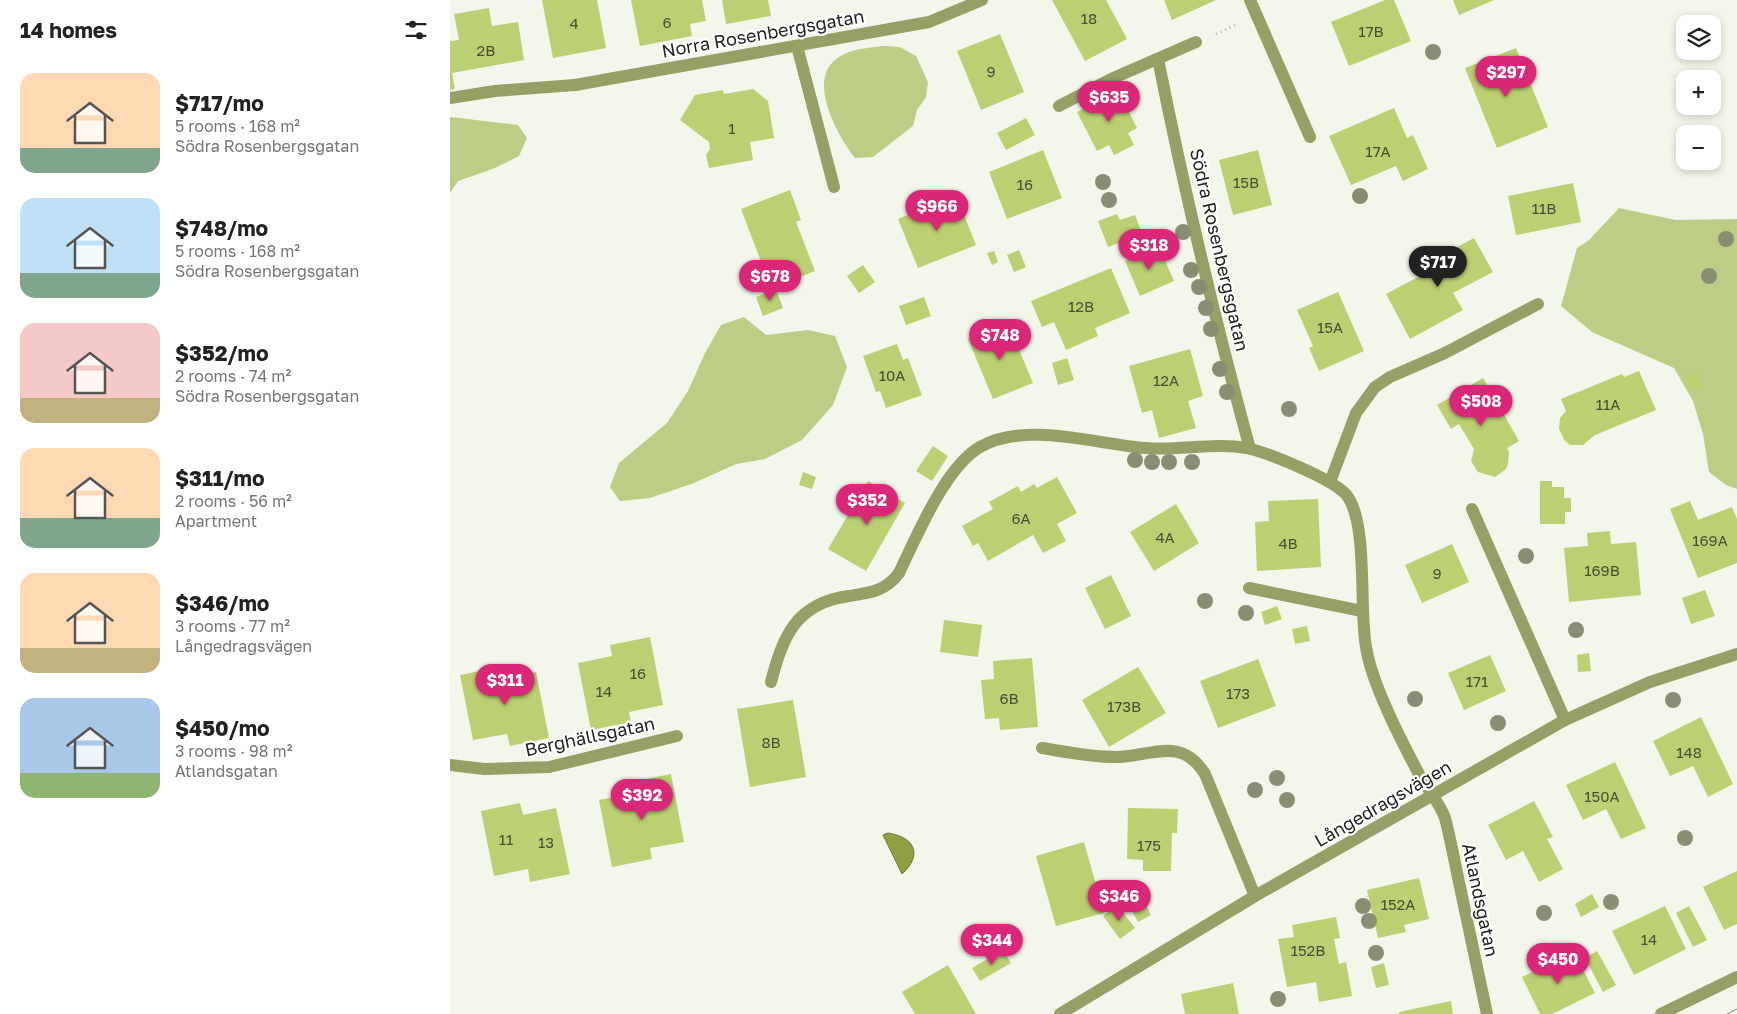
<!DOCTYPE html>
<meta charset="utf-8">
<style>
body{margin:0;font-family:"Golos Text",sans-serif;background:#f2f2f2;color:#222;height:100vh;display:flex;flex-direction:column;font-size:19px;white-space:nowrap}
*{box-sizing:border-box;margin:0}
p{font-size:16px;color:#767676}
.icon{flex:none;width:28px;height:28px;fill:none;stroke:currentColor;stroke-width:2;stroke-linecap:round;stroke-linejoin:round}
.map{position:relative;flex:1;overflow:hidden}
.drawer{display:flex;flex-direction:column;background:#fff;width:450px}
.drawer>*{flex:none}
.buttons{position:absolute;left:1226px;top:15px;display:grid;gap:10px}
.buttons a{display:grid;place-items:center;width:45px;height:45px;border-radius:10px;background:#fff;box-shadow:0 2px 8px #0003;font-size:25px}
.price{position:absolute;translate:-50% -42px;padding:0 11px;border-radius:18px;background:#db2777;color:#fff;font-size:16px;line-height:32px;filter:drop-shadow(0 1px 2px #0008)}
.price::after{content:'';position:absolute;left:50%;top:30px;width:15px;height:11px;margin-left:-8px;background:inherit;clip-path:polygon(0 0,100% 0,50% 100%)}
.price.selected{background:#222;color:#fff}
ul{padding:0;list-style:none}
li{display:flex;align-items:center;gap:15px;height:125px;padding:0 20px}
li span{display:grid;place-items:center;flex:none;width:140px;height:100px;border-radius:15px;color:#555}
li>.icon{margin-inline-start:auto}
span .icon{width:60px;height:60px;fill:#fffc;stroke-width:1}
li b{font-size:21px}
h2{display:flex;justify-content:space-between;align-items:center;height:60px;padding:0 20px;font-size:21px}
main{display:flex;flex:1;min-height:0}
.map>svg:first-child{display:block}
.green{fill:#becd85}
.water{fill:#8fa044;stroke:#6e7a39}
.building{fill:#bdcf73}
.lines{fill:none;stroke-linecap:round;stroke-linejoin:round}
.path{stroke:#b2b5ab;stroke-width:3;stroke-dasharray:1 4;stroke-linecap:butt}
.lane{stroke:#94a066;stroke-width:12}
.street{stroke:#94a066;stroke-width:12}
.tram{stroke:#8a8c84;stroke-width:1}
.tree{fill:#898e73}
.labels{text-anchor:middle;stroke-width:4.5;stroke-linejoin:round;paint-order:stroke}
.number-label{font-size:15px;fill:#494e34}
.street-label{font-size:18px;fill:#22231f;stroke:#fff}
</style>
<main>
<section class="drawer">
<h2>14 homes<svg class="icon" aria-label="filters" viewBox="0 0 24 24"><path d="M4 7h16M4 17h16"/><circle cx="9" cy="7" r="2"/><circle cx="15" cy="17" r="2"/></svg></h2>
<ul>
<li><span style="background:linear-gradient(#ffd9b3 75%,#7fa58c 0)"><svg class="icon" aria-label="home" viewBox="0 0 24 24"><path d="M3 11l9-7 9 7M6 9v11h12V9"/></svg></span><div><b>$717/mo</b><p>5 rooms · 168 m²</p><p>Södra Rosenbergsgatan</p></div></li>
<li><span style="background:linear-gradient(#bfe0f5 75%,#7fa58c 0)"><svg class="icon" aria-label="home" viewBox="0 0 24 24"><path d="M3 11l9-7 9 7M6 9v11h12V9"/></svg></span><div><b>$748/mo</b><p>5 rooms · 168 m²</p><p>Södra Rosenbergsgatan</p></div></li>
<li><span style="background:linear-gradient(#f6c9c9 75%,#c2b280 0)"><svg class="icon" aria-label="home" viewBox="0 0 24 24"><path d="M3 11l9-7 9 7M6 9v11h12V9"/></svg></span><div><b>$352/mo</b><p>2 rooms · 74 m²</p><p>Södra Rosenbergsgatan</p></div></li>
<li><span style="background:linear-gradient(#ffd9b3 70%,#7fa58c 0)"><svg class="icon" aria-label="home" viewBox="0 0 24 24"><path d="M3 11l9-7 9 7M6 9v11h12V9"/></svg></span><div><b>$311/mo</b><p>2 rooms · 56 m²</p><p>Apartment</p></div></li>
<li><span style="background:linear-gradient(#ffd9b3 75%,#c2b280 0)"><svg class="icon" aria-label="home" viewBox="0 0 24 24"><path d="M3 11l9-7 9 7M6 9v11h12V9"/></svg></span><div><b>$346/mo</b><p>3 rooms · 77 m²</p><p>Långedragsvägen</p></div></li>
<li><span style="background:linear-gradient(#a9c7e8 75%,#8fb573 0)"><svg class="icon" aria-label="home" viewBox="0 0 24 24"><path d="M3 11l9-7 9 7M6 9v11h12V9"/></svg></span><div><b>$450/mo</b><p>3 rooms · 98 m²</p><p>Atlandsgatan</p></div></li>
</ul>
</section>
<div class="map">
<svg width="1287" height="1014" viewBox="0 0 1287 1014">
<rect width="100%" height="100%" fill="#f3f6ea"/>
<path class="green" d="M434,46L450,47L466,56L478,82L476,97L467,110L463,126L423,157L405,158C389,138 358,84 384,61C397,49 417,48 434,46Z
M0,117L68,125L77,138L69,156L45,168L8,181L0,193Z
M1169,208L1226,220L1287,219V489L1276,485L1259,472L1253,434L1243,401L1224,368L1142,332L1111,306L1127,248L1139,240Z
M294,317L316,335L358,330L385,336L397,367L383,405L352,440L315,459L286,464L244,483L200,498L170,501L160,487L169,463L217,423L238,391L255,353L271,325Z"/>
<path class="water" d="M438,833C465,837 473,855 452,874L433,835Z"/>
<path class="building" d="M92,0H147L156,48L103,58Z
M181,0H252L256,21L240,24L242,36L190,46Z
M272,0H318L321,16L276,24Z
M602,0H656L677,39L635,61Z
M714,0H766L722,20Z
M935,0H944L961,41L899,66L881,22Z
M1003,0H1044L1009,15Z
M39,8L42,26L68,22L74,60L2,73L5,89L0,90V41L9,40L4,14Z
M550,34L574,92L531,110L507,51Z
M1066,48L1098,127L1047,148L1015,68Z
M303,89L318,101L324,138L300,142L303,160L259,168L256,155L260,149L259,142L230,120L245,95L273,90L274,94Z
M668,90L687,128L678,133L684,145L664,155L659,145L647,151L627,112Z
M944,108L957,138L963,135L978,169L953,181L946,166L901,185L879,136Z
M576,118L585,135L556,150L547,133Z
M593,150L612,198L557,219L539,172Z
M808,150L822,205L783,215L769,160Z
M1123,183L1131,222L1066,235L1058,196Z
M340,190L351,220L346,222L365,271L321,288L291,209Z
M506,195L526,245L468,268L448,219Z
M667,214L670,220L685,215L694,238L676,245L674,241L658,247L648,221Z
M1024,238L1043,272L1003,293L1013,310L960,339L936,294L970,276L967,269Z
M709,247L724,281L690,296L675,261Z
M569,250L576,267L564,272L557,255Z
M544,251L548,262L542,265L537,253Z
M413,265L425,282L409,293L397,276Z
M661,268L680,313L645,328L648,336L616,350L604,322L592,327L581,301Z
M326,289L333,308L313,316L306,297Z
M888,292L914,351L869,371L859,348L863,346L847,310Z
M474,297L481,316L456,325L449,306Z
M558,323L583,383L543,399L518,339Z
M447,344L453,360L458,358L472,395L436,408L430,391L426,392L413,356Z
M740,349L753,396L738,401L746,428L709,438L702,410L692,413L679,366Z
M617,358L624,380L608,385L602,363Z
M1189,371L1206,410L1145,435L1133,445H1120L1115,441L1109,429L1110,418L1116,411L1111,399L1172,374L1174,377Z
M1249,372L1253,388L1239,391L1235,376Z
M1033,378L1069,441L1057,448L1059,452L1058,464L1056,469L1045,477L1028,472L1021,461L1024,449L1009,424L1001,429L987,405Z
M483,446L498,456L482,481L466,471Z
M353,472L366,477L362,489L349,485Z
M607,477L627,513L607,524L616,541L593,553L583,535L538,561L528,543L523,546L512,526L543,509L539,502L568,486L571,492L584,484L587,488Z
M418,481L455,503L416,571L378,549Z
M1090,481H1102V487H1114V498H1121V512H1115V524H1090Z
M868,499L871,567L807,571L805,522L819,521L818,501Z
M1240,501L1248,520L1282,507L1287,519V563L1248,578L1220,509Z
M726,504L749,543L704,571L680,532Z
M1160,531L1161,544L1186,542L1191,595L1119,602L1114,548L1138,546L1137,533Z
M1002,544L1019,582L972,603L955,565Z
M661,575L681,616L655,629L635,588Z
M1255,590L1265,616L1241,624L1232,598Z
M827,606L832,619L815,625L811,612Z
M494,620L532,625L528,657L490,652Z
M857,626L860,641L845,644L842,629Z
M200,637L213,705L179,712L181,722L141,730L128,663L162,656L160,645Z
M1139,653L1141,671L1128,672L1127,655Z
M1040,655L1056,691L1014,710L998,673Z
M582,658L588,727L550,730L549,718L535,719L531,680L544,679L543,661Z
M808,659L826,706L768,728L750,681Z
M50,667L53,679L86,672L99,738L60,746L57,734L23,740L10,675Z
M688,667L716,713L659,747L632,700Z
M343,700L356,777L300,787L287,709Z
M1251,717L1283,784L1258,797L1243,766L1220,776L1203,741Z
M1165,762L1196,828L1171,839L1156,809L1133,820L1116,785Z
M221,774L234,842L200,848L202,859L162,867L149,800L184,793L181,782Z
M1084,801L1103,837L1097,839L1113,869L1089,882L1073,851L1056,860L1038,825Z
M70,803L73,815L106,808L120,874L80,882L78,869L44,876L31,811Z
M678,808L728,809L727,833H722L721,871H693V860L677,859Z
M634,842L654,913L606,926L586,856Z
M1287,871V924L1274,930L1253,887Z
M969,878L979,919L954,925L956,932L928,938L917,890Z
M687,889L701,915L688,922L674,896Z
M1142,894L1149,907L1131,917L1125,904Z
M667,905L685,928L670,939L653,916Z
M1215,906L1236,949L1184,975L1162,931Z
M1239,906L1257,940L1243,947L1226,913Z
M886,917L890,938L884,939L889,964L896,962L902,996L869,1002L866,982L837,987L828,939L844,937L842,925Z
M553,950L561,963L530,981L522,968Z
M1147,951L1166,985L1153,992L1135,958Z
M1124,952L1145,993L1102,1014H1090L1072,977Z
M934,963L939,985L926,988L921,967Z
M498,965L526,1014H465L452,992Z
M783,983L789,1014H735L731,994Z
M1001,1001L1003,1014H949V1012Z"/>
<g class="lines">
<path class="path" d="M766,34L788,24"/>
<path class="lane" d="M807,16L860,137
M347,46L384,187
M0,98L45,91L125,85
M609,106L661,79L746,42
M880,482L906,413L925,387L940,377L995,353L1088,304
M1022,509L1115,720
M799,588L912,611
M321,682C333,636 346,603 399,596C420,593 436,591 449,573
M592,748C616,752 640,757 665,757C700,757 731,735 755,774L805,896
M0,765L34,769L99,767L227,736"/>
<path class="street" d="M800,0L807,16
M708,59C734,190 765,320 800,449
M125,85L479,22L532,0
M449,573C466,538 495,467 530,447C575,421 646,444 695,448C729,451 763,442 797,448C818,453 887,480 898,497C918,527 909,609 916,647C922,685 952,742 970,776C978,790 990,803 995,818C1001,841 1005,864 1010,887C1019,929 1028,972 1037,1014
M610,1014L805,896L1115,720L1200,682L1287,654
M1211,1014L1287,977"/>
<path class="tram" d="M1277,1014L1287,1009"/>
</g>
<g class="tree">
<circle cx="983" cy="52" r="8"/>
<circle cx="653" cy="182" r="8"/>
<circle cx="910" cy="196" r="8"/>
<circle cx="659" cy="200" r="8"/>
<circle cx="733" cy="232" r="8"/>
<circle cx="1276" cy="239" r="8"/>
<circle cx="741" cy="270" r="8"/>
<circle cx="1259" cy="276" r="8"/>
<circle cx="749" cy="287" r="8"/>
<circle cx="756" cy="308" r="8"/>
<circle cx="761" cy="329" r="8"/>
<circle cx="770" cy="369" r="8"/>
<circle cx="777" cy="392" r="8"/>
<circle cx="839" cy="409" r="8"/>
<circle cx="685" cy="460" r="8"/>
<circle cx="702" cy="462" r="8"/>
<circle cx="719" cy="462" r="8"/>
<circle cx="742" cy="462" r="8"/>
<circle cx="1076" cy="556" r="8"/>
<circle cx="755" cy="601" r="8"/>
<circle cx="796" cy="613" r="8"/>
<circle cx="1126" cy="630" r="8"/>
<circle cx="965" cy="699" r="8"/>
<circle cx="1223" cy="700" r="8"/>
<circle cx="1048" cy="723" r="8"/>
<circle cx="827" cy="778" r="8"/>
<circle cx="805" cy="790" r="8"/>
<circle cx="837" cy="800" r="8"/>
<circle cx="1235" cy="838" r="8"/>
<circle cx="1161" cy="902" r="8"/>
<circle cx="913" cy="906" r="8"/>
<circle cx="1094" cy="913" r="8"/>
<circle cx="919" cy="921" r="8"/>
<circle cx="926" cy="953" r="8"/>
<circle cx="828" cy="999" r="8"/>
</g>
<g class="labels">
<g class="number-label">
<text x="639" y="24">18</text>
<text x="217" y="28">6</text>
<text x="124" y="29">4</text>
<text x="921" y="37">17B</text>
<text x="36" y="56">2B</text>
<text x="541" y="77">9</text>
<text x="282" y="134">1</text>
<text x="928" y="157">17A</text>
<text x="796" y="188">15B</text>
<text x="575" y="190">16</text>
<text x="1094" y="214">11B</text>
<text x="631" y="312">12B</text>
<text x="880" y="333">15A</text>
<text x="442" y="381">10A</text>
<text x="716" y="386">12A</text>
<text x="1158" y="410">11A</text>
<text x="571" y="524">6A</text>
<text x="715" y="543">4A</text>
<text x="1260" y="546">169A</text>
<text x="838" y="549">4B</text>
<text x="1152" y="576">169B</text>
<text x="987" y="579">9</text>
<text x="188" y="679">16</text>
<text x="1027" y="687">171</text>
<text x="154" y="697">14</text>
<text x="788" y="699">173</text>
<text x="559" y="704">6B</text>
<text x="674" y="712">173B</text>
<text x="321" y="748">8B</text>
<text x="1239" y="758">148</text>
<text x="1152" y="802">150A</text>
<text x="56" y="845">11</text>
<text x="96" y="848">13</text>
<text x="699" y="851">175</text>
<text x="948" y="910">152A</text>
<text x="1199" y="945">14</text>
<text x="858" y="956">152B</text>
</g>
<g class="street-label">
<text transform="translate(313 34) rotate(-10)" y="6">Norra Rosenbergsgatan</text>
<text transform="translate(769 250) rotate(77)" y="6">Södra Rosenbergsgatan</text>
<text transform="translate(140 737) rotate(-12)" y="6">Berghällsgatan</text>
<text transform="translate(933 804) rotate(-30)" y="6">Långedragsvägen</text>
<text transform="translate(1030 900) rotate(78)" y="6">Atlandsgatan</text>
</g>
</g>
</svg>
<div class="buttons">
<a><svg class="icon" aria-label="layers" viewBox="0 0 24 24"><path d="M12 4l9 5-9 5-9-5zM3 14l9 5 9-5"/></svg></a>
<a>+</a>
<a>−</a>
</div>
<b class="price" style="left:1056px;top:98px">$297</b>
<b class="price" style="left:659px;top:123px">$635</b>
<b class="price" style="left:487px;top:232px">$966</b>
<b class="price" style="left:699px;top:271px">$318</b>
<b class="price selected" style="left:988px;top:288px">$717</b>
<b class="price" style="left:320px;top:302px">$678</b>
<b class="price" style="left:550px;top:361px">$748</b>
<b class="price" style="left:1031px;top:427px">$508</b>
<b class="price" style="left:417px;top:526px">$352</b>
<b class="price" style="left:55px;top:706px">$311</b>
<b class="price" style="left:192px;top:821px">$392</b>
<b class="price" style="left:669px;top:922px">$346</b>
<b class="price" style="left:542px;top:966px">$344</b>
<b class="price" style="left:1108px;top:985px">$450</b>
</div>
</main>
